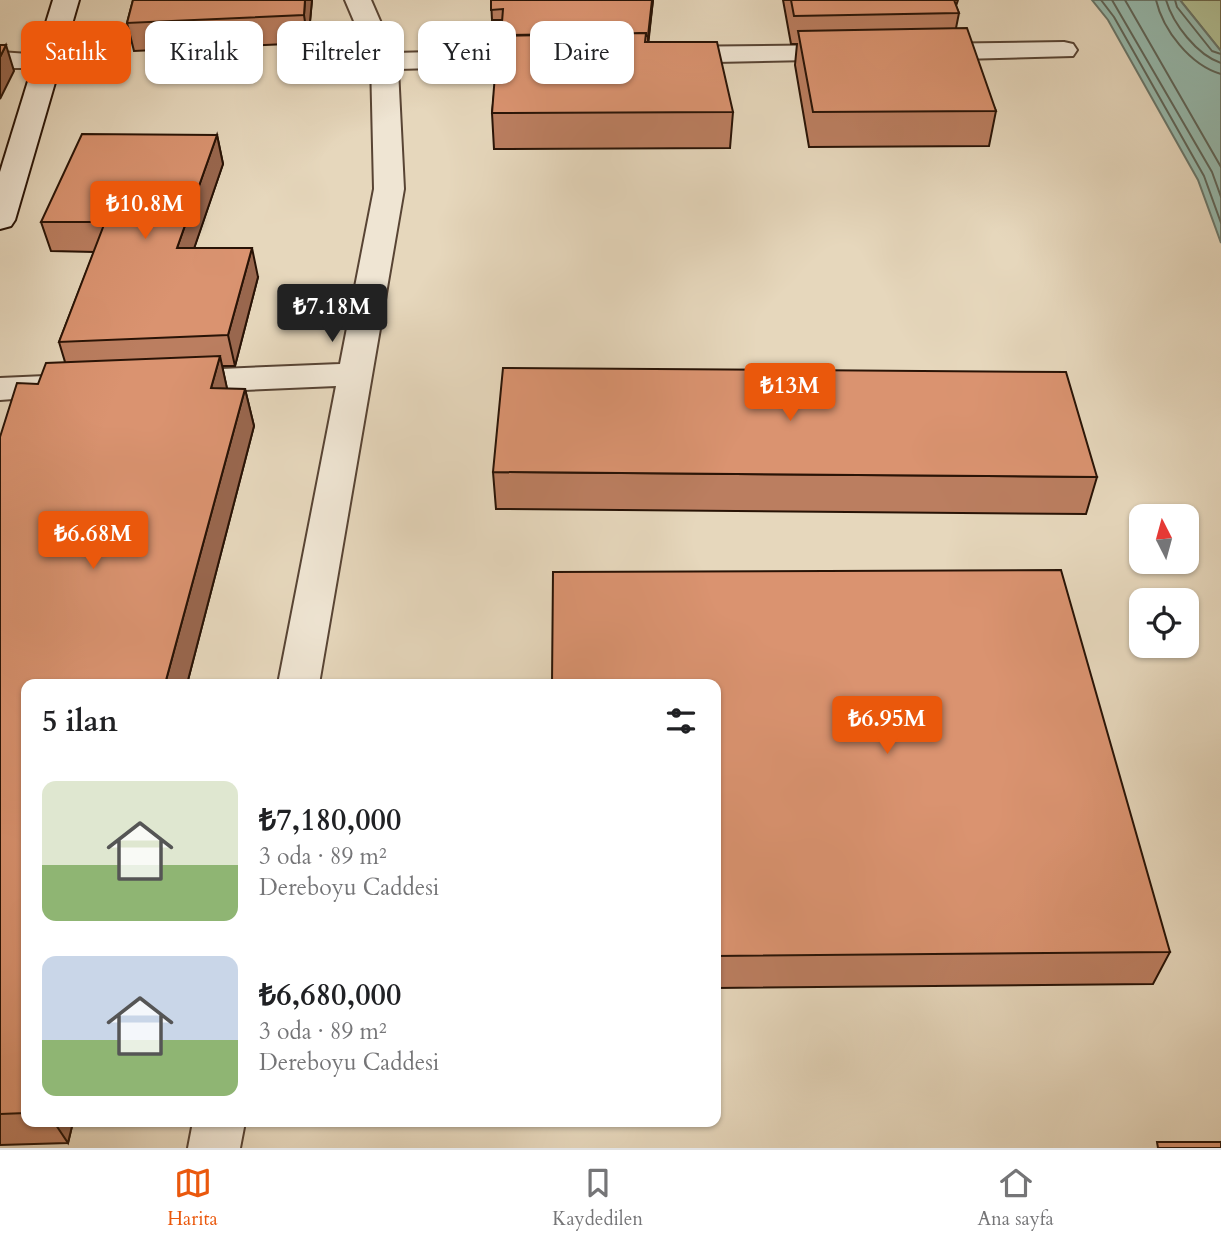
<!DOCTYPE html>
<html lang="tr">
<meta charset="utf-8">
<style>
body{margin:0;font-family:Cardo,serif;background:#f2f2f2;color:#202124;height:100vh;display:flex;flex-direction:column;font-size:26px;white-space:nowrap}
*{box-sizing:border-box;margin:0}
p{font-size:23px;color:#757577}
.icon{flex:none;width:38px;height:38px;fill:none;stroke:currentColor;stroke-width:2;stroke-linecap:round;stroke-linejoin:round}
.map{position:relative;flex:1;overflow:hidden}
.details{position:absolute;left:21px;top:679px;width:700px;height:448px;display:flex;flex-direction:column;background:#fff;border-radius:14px;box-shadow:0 2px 5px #0004}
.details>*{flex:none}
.guide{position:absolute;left:21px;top:21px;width:700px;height:63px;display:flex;gap:14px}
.needle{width:46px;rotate:354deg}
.tools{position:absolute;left:1129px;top:504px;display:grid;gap:14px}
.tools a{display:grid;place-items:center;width:70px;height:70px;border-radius:14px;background:#fff;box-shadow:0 2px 5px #0004;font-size:35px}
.price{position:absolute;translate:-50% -60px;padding:0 16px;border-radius:7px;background:#ea580c;color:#fff;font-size:23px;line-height:46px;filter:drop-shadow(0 2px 4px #0008)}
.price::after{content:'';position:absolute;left:50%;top:42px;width:21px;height:16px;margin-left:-10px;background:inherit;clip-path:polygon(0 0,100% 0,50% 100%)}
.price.active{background:#222;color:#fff}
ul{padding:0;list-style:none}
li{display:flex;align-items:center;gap:21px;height:175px;padding:0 21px}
li span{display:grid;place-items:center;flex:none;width:196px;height:140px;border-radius:14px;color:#555}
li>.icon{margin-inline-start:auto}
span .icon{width:84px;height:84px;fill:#fffc;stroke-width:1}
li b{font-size:30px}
h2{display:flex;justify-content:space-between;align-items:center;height:84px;padding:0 21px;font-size:30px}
.chip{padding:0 24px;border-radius:14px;background:#fff;box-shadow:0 2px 5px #0004;font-size:24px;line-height:63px}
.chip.active{background:#ea580c;color:#fff}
.dock{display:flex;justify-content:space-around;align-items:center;height:98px;border-top:2px solid #e0e0e0;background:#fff;font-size:19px;color:#757577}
.dock a{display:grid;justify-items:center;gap:4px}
.dock .active{color:#ea580c}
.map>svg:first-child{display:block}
.green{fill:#b1bf94;stroke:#6c694d;stroke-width:2}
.water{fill:#96baae;stroke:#6a776b;stroke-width:2}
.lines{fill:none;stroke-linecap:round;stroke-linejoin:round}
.shore{stroke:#5f665a;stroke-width:2}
.minor-casing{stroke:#584434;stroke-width:4}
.secondary-casing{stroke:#281306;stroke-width:4}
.minor{fill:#efe5d3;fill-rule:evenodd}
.secondary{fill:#efe5d3;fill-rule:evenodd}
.wall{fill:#bb7e60;stroke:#281306;stroke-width:2}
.shaded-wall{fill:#99674e;stroke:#281306;stroke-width:2}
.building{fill:#da9370;stroke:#281306;stroke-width:2}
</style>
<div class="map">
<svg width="1221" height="1148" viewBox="0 0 1221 1148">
<rect width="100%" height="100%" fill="#e6d7bc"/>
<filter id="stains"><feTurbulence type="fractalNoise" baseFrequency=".00286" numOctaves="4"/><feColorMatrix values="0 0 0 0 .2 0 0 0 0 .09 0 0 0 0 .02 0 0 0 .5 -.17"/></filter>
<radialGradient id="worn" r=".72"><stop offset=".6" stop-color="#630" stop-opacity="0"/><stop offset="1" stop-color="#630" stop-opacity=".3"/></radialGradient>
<path class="green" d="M1180,0H1221V51Z"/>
<path class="water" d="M1092,0H1180L1221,51V243L1198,180L1108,20Z"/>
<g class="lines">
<path class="shore" d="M1101,0L1114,17L1204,176L1221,223
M1112,0L1212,172L1221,197
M1125,0L1221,167
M1156,0C1163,30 1190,65 1221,74
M1166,0C1173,24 1197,55 1221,63
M1175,0L1177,7L1212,51L1221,54"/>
<defs>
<path id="minor" d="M345,0H371L394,53L548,49L557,51L561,57L557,63L548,65L398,69L404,189L319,684H278L336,386L173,393L161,390L156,382L161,374L173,371L340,364L374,189L371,61Z
M1064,42L1073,44L1077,50L1073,56L923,60L914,58L910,52L914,46L923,44Z
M849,45L858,47L862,53L858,59L667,63L658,61L654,55L658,49L667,47Z
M0,52L57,56L61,62L57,68H0Z
M68,375L80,378L85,386L80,394L0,400V378Z
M193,1122H245L240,1148H188Z"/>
<path id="secondary" d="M53,0H79L15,220L11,226L0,229V172Z"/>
</defs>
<use href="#minor" class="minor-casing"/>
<use href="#secondary" class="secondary-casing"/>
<use href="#minor" class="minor"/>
<use href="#secondary" class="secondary"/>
</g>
<path class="wall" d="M133,0H312L308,43L134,51L127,23Z
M491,0H653L648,42L733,112L730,148L494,149L492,113L502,20H492Z
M783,0H958L956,6L959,13L956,28L996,111L989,146L809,147L795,65L797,44H791Z
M217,135L223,164L194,248L258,277L235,366H222L227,389H245L254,426L187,684H26V1122H73L68,1143L0,1145V437L38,384L65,362L59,342L94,252L51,251L41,222Z
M493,472L1097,477L1086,514L496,509Z
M716,684L1170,952L1153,984L716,988Z"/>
<path class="shaded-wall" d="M305,0H312L308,43L304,15Z
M652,0H653L648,46V36Z
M6,45L14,71L0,99V57Z
M217,135L223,164L184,278L177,248Z
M252,248L258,277L235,366L228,335Z
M220,356L228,393L211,388Z
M245,389L254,426L187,684H165Z
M54,1122H73L68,1143Z"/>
<path class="building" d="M133,0H305L304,15L127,23Z
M491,0H652L648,36H646V33L501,35L503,9L491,10Z
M791,0H954L959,13L794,16Z
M967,28L996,111L813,112L798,31Z
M646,33L645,42H717L733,112L492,113L498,36Z
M0,45H6L0,57Z
M82,134L217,135L177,248H252L228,335L59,342L105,222H41Z
M220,356L211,388L245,389L165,684H26V1113L0,1114V437L17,383L38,384L46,363Z
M503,368L1066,372L1097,477L493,472Z
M1061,570L1170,952L716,956V684H552L553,572Z
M1157,1142H1221V1148H1158Z"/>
<rect width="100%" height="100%" filter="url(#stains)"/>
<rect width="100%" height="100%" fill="url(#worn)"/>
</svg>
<div class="tools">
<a><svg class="needle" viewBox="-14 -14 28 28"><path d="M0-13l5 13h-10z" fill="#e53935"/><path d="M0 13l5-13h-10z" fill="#757577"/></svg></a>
<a><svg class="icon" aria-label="locate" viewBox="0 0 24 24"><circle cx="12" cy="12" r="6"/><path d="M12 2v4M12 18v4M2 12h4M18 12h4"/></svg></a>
</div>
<b class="price" style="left:145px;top:241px">₺10.8M</b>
<b class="price active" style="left:332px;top:344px">₺7.18M</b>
<b class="price" style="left:790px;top:423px">₺13M</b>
<b class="price" style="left:93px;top:571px">₺6.68M</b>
<b class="price" style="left:887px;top:756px">₺6.95M</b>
<div class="guide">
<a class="chip active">Satılık</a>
<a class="chip">Kiralık</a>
<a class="chip">Filtreler</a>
<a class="chip">Yeni</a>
<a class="chip">Daire</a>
</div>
<section class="details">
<h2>5 ilan<svg class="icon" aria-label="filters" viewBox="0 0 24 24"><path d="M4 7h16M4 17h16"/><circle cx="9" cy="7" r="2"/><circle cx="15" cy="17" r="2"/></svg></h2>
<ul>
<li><span style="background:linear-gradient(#dfe7d0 60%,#8fb573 0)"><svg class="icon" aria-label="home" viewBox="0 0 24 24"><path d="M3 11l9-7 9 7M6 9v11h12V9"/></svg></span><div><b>₺7,180,000</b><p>3 oda · 89 m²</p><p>Dereboyu Caddesi</p></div></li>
<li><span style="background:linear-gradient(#c9d6e8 60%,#8fb573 0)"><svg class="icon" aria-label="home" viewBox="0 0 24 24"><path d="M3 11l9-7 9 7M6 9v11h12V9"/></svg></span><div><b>₺6,680,000</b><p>3 oda · 89 m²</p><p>Dereboyu Caddesi</p></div></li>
</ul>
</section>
</div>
<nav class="dock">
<a class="active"><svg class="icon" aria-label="map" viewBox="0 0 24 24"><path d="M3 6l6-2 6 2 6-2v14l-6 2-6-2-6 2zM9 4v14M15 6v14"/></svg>Harita</a>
<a><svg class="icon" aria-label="saved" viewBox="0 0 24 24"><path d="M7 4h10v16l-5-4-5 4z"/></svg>Kaydedilen</a>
<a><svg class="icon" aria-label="home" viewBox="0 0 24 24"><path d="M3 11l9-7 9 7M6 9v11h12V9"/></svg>Ana sayfa</a>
</nav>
